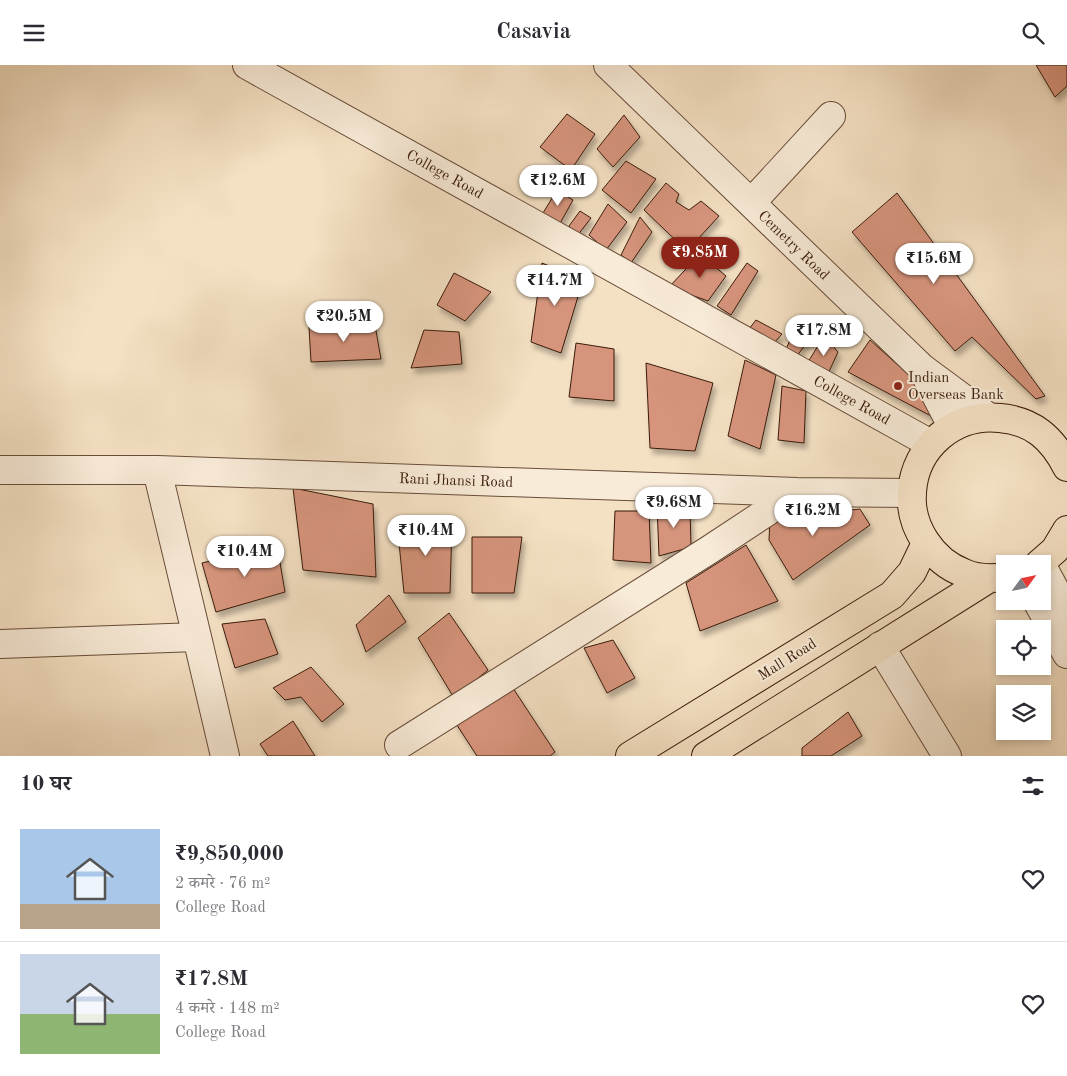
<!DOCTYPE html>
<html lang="hi">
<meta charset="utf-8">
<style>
body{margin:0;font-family:"Old Standard TT","Noto Serif Devanagari",serif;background:#f7f7f7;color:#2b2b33;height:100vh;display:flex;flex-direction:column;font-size:19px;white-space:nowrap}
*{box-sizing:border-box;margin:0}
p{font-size:16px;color:#7c7c81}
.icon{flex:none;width:28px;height:28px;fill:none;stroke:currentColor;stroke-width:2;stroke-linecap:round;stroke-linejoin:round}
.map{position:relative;height:691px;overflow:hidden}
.drawer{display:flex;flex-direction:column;background:#fff;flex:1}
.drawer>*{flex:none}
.needle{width:32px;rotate:57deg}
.buttons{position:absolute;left:996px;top:490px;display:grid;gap:10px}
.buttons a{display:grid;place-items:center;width:55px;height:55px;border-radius:0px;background:#fff;box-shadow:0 2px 8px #0003;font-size:25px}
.price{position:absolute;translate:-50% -42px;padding:0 11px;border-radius:18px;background:#fff;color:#222;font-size:16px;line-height:32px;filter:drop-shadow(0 1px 2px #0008)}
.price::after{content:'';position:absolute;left:50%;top:30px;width:15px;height:11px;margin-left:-8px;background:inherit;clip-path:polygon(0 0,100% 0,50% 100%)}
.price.on{background:#8f2418;color:#fff}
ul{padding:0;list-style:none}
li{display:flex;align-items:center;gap:15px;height:125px;padding:0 20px}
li+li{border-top:1px solid #e1e1e2}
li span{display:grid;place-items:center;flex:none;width:140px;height:100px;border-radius:0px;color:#555}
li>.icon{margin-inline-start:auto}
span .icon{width:60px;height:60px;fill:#fffc;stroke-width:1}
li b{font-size:21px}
h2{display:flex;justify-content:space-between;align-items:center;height:60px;padding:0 20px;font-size:21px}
header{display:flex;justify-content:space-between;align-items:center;height:65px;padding:0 20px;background:#fff;font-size:22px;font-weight:800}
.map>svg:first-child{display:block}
.building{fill:#d6947c;stroke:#3a1b0a;filter:url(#shadow)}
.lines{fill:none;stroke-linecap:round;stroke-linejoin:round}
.minor-casing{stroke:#684c38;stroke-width:30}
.major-casing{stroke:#3a1b0a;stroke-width:30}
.minor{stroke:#f8ebd8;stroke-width:28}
.major{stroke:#f4e0c3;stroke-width:28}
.poi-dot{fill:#8f2418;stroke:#f8ebd8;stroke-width:2}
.labels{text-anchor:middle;stroke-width:4;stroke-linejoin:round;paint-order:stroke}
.street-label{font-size:15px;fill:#3a1b0a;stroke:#f8ebd8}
.poi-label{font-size:15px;fill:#3a1b0a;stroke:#f8ebd8;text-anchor:start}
</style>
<header><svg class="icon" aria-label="menu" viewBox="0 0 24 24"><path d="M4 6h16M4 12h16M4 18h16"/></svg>Casavia<svg class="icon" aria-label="search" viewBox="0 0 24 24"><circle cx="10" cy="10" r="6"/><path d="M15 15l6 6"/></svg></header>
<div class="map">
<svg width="1067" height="691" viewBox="0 0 1067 691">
<defs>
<filter id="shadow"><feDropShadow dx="3" dy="5.5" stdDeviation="2.5" flood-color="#0004"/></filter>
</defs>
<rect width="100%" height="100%" fill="#f4e0c3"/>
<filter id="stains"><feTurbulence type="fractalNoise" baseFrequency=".004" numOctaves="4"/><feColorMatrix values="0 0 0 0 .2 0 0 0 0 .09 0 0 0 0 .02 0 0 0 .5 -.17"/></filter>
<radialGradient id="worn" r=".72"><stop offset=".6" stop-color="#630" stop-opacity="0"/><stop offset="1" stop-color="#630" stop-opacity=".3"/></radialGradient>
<path class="building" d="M1036,0H1067V21L1055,32Z
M567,49L595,69L571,105L540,82Z
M624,50L640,72L613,102L597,84Z
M626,96L656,114L631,148L602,125Z
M666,118L679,129L676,137L689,145L701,136L719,151L687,186L644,145Z
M557,125L573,135L559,160L543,148Z
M897,128L1045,331L1036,334L972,272L955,286L852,167Z
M608,139L627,157L606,185L589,170Z
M580,146L591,153L577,171L569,161Z
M640,152L652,167L631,198L621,190Z
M700,189L726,211L708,236L669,222Z
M542,198L583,215L561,288L531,277Z
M747,198L758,206L731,250L717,241Z
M454,208L491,227L465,256L437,240Z
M800,254L816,266L796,292L785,286Z
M756,255L782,269L773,279L745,269Z
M375,260L381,294L311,297L309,262Z
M424,265L459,267L462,299L411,303Z
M824,271L838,287L827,311L808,297Z
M870,275L938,336L931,351L848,307Z
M576,278L614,284V336L569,332Z
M745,295L776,310L760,384L728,371Z
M646,298L713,318L695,386L650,383Z
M782,321L806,326L804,378L778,375Z
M293,423L373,439L376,512L303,505Z
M657,440L690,442L691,482L659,491Z
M860,444L870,460L793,515L769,475L770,454Z
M615,446H649L651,498L613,495Z
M397,458L452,459L450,528H404Z
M472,472H522L514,528H472Z
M277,480L285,527L216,547L202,498Z
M746,480L778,536L700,566L686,518Z
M389,530L406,557L366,587L356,560Z
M449,548L488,605L454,633L418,573Z
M265,554L278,589L235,603L222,559Z
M613,575L635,613L607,628L584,583Z
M311,602L344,639L322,657L301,632L285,635L273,623Z
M509,617L555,687L550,691H477L453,654Z
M848,647L862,671L831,691H802V683Z
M293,656L315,691H268L260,679Z"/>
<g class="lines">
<defs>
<path id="minor" d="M247,0L931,379
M608,0L922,303L987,351
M751,138L831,51
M925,309L952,361
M0,405H157L797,427L912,428
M1042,501L1067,547
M1037,536L1067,589
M197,572L225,691
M0,579L197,572L157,405
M880,581L947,691
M399,680L709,485L797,427"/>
<path id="major" d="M1039,499L1055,485L1067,465
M1005,512C991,514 977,514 964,508C932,496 909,461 912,427C915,381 955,348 1000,353C1033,356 1052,373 1067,402
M630,691L892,530L912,507L926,478
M706,691L988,514"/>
</defs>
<use href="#minor" class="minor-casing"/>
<use href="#major" class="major-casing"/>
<use href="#minor" class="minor"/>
<use href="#major" class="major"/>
</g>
<circle class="poi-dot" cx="898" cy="321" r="5"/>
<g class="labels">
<g class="street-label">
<text transform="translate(445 109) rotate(29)" y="5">College Road</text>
<text transform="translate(794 180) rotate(44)" y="5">Cemetry Road</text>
<text transform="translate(852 335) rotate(29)" y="5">College Road</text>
<text transform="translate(456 415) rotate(2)" y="5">Rani Jhansi Road</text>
<text transform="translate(787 594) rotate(-32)" y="5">Mall Road</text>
</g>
<g class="poi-label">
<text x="908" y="317">Indian<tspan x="908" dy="17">Overseas Bank</tspan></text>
</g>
</g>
<rect width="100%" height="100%" filter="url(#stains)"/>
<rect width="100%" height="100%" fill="url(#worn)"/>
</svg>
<div class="buttons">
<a><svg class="needle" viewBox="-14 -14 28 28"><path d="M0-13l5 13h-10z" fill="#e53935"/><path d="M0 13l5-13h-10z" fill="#7c7c81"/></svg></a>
<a><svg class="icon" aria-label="locate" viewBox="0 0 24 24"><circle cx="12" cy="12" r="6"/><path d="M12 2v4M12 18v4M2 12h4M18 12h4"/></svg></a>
<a><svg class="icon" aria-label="layers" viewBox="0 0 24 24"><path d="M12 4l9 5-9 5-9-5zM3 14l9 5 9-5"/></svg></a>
</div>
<b class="price" style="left:558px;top:142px">₹12.6M</b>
<b class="price on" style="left:700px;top:214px">₹9.85M</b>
<b class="price" style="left:934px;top:220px">₹15.6M</b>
<b class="price" style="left:555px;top:242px">₹14.7M</b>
<b class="price" style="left:344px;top:278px">₹20.5M</b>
<b class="price" style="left:824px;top:292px">₹17.8M</b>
<b class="price" style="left:674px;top:464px">₹9.68M</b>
<b class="price" style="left:813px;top:472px">₹16.2M</b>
<b class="price" style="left:426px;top:492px">₹10.4M</b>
<b class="price" style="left:245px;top:513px">₹10.4M</b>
</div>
<section class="drawer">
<h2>10 घर<svg class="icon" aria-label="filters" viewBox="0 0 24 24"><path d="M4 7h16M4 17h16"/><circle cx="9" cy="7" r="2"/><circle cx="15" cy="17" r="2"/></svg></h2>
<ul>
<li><span style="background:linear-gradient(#a9c7e8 75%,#b9a48a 0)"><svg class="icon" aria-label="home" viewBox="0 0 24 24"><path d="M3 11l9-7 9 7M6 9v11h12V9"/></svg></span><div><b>₹9,850,000</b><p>2 कमरे · 76 m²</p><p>College Road</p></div><svg class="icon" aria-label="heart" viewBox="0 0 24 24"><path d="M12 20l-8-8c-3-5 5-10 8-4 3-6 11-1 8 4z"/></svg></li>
<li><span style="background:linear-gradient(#c9d6e8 60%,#8fb573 0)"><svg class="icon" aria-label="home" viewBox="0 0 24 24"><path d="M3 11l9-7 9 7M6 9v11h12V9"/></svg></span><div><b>₹17.8M</b><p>4 कमरे · 148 m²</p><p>College Road</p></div><svg class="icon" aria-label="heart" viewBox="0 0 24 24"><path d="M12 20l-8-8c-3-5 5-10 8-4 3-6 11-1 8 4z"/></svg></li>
</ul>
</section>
